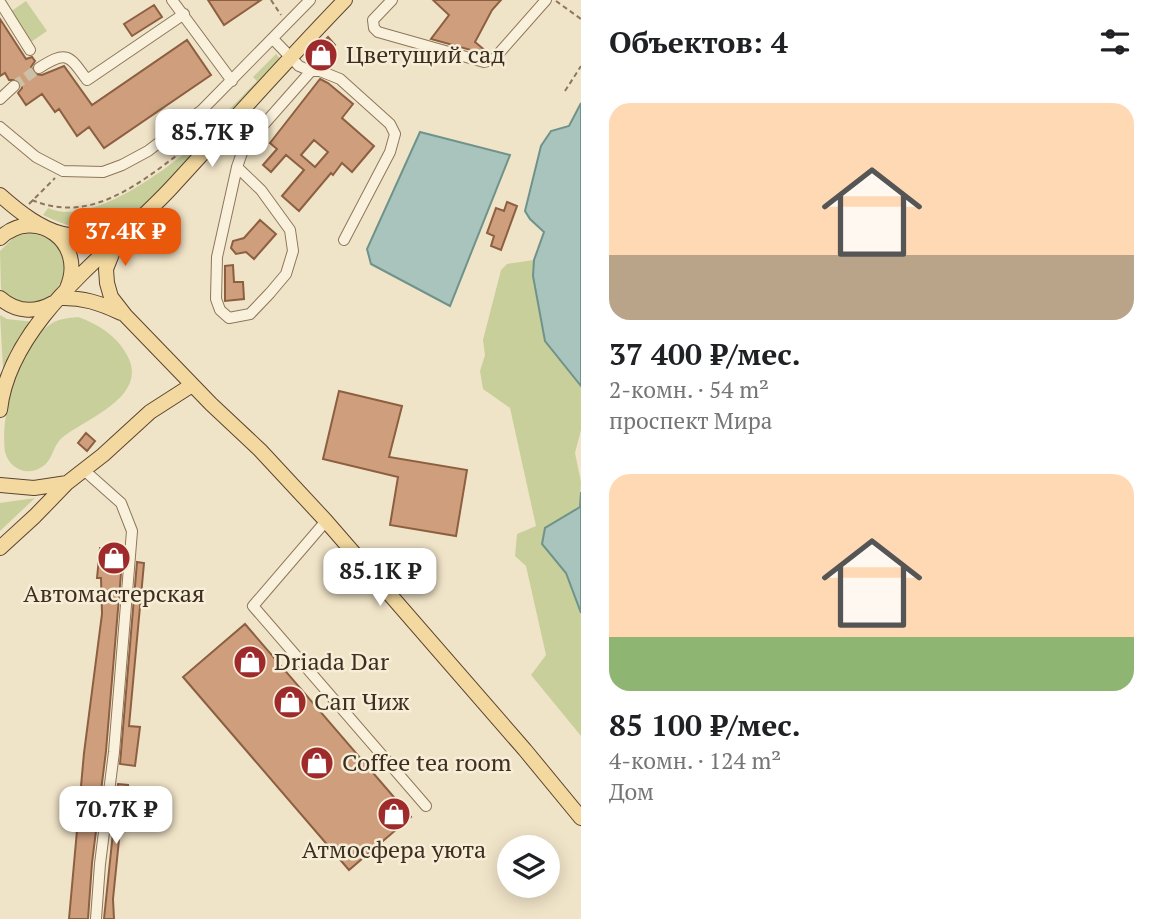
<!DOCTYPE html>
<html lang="ru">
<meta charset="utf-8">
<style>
body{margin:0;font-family:"PT Serif",serif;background:#f2f2f2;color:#202124;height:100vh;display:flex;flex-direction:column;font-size:26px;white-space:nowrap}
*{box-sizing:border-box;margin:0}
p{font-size:23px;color:#757577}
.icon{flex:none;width:38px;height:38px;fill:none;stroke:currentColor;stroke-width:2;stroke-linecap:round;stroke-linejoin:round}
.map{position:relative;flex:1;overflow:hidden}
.details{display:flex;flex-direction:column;background:#fff;width:581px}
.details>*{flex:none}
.controls{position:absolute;left:497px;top:835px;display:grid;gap:14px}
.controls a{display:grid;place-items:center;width:63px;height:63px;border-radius:50%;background:#fff;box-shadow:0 4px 18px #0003;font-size:35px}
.price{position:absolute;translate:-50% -60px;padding:0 16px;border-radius:14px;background:#fff;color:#222;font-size:23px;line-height:46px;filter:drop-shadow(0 2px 4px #0008)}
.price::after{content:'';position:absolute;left:50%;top:42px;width:21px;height:16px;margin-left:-10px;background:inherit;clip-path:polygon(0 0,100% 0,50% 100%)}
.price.selected{background:#ea580c;color:#fff}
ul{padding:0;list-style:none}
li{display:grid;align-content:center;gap:14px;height:371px;padding:0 28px}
li span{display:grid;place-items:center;height:217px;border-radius:21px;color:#555}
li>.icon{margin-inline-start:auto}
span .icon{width:126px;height:126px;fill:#fffc;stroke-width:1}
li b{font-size:30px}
h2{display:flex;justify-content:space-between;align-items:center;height:84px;padding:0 28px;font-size:30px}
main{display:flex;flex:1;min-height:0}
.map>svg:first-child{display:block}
.green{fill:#c9cf9b}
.water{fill:#a9c4bc;stroke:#6f938a;stroke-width:2}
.building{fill:#cf9f7d;stroke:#8d5f41;stroke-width:2;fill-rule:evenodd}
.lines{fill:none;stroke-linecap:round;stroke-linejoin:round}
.minor-tunnel{stroke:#ccc0a6;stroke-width:10;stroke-dasharray:10 5;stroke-linecap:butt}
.minor-casing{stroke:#8d765c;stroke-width:12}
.major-casing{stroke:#5b4430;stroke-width:16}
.path{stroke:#8d765c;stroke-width:2;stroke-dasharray:5 3.5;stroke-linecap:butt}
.minor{stroke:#faf1dc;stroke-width:10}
.major{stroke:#f3d9a0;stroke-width:14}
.labels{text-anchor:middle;stroke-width:5;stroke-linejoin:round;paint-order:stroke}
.poi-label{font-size:24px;fill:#3d2e20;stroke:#f7eed8;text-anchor:start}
</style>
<main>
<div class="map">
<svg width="581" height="919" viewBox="0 0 581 919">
<rect width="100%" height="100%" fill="#f0e4c8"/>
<path class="green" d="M26,1L47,31L31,42L10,12Z
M276,54L281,59L221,125L218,121L257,81L253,77Z
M196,145C186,177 133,220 100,227C80,232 60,223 43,215L48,208C92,227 162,171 196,145Z
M31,233C36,235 42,235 47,238C86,258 52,321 13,300C9,298 4,293 1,289L0,251L15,236Z
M534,260L533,276L545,341L581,386V430L575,453L581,482L580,507L545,528L542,544L566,573L581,613V736L531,675L546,655L526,566L515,556L517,534L536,526L510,408L483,389L480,371L485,355L483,340L501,270L507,264Z
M0,315L7,319L34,322L3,369Z
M78,317C98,324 117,336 127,355C150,396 87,418 63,437C50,447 55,466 32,471C19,473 8,464 5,452C0,417 17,347 48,326C56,319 68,318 78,317Z
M35,498L0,531V503Z"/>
<path class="water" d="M581,103V386L545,341L533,276L534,260L544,232L530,219L525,211L541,146L551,131L569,126Z
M420,132L510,155L450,306L371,264L367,249Z
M581,492V613L566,573L542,544L545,528L580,507Z"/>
<path class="building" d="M208,0H261L224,25Z
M433,0H501L492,10L475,42L487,52L485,54L431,39L449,15Z
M154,5L162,17L132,36L124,24Z
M0,19L26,59L32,57L35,61L31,67L35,74L42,75L64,66L92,105L187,40L211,75L104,148L89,127L77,136L59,109L55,112L42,94L26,105L18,93L22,88L19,80H9L5,73L0,76Z
M328,37L335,45L321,60L313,52Z
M320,79L328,83L353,104L342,118L374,146L352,172L342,163L333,175L331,173L299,211L282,196L304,170L286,155L271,172L263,165L277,149L270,143ZM314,140L328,152L315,167L301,155Z
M507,202L517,206L501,250L491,246L494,236L487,233L496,208L504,211Z
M260,220L276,234L254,259L246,252L236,254L231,248L233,241L244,238Z
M233,265L234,282H243L244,299L225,301V266Z
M339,391L402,406L389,457L467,470L456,536L390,525L398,477L323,459Z
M86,433L95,441L87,451L78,443Z
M100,548L123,550L106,751L92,863L88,919H69L84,753L102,614L101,578H97Z
M137,562L144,563L129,726L140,727L135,766L120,764Z
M245,624L411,817L349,870L183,677Z
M118,784L128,785L126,819H129L128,831L120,830L113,899L114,919H104Z"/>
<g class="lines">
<path class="minor-tunnel" d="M14,86L39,68"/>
<defs>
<path id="minor" d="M172,0L232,81
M392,0L373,20L374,28L378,32L484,62L493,60L546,0
M0,2L30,50
M273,39L299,66L311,71H320L340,79L390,124L395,134L390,152L344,240
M39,68C67,50 69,55 87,80L184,14
M0,99L14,86
M228,125L239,135L244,147
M0,127L36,157L63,171L103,172L122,165L148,151L202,110L310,0
M237,167L261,190L290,230L293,251L286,274L270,293L250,314L229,318L220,310L216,299L217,257L237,167L244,147L311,71
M85,471L121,503L132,531L114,752L100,864L96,919
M326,521L253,606L426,806"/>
<path id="major" d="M0,195C44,234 78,252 132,218
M0,238C36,205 87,243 67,288
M118,239L106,269L107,283L111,297L125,315L211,404L260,450L326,521L525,750L581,818
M0,298C16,312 35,313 53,303
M59,298C82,297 100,303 121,313
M0,410C10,319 114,250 172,187C230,124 286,61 345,0
M0,485L34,488L67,483
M0,548L35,516L67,483L103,455L150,412L192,385"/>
</defs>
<use href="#minor" class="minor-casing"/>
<use href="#major" class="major-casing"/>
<path class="path" d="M271,0L281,15
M556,1L581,19
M565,91L581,66
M32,200C95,227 148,176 196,141
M29,204L55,178"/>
<use href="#minor" class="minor"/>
<use href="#major" class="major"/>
</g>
<defs>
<symbol id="shop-disc" viewBox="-11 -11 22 22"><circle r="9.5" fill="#9e2a2b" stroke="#f7eed8"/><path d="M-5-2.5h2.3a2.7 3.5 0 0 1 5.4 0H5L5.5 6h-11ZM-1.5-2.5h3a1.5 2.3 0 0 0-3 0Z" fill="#fff"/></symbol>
</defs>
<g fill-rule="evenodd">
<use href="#shop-disc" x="302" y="36" width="38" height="38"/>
<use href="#shop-disc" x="95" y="539" width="38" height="38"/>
<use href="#shop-disc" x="231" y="643" width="38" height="38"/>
<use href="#shop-disc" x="271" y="683" width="38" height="38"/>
<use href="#shop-disc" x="298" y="744" width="38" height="38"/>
<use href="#shop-disc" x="375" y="795" width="38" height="38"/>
</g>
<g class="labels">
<g class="poi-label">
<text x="346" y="63">Цветущий сад</text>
<text x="114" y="602" text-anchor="middle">Автомастерская</text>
<text x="274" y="670">Driada Dar</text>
<text x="314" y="710">Сап Чиж</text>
<text x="342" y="771">Coffee tea room</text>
<text x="394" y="858" text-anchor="middle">Атмосфера уюта</text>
</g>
</g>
</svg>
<div class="controls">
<a><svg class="icon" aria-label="layers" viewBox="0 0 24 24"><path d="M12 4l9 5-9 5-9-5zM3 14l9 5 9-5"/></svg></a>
</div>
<b class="price" style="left:212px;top:169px">85.7K ₽</b>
<b class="price selected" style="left:125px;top:268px">37.4K ₽</b>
<b class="price" style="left:380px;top:608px">85.1K ₽</b>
<b class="price" style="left:116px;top:846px">70.7K ₽</b>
</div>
<section class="details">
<h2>Объектов: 4<svg class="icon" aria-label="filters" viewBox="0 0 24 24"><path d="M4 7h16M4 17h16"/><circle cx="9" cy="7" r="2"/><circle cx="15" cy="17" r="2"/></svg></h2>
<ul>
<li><span style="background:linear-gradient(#ffd9b3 70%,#b9a48a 0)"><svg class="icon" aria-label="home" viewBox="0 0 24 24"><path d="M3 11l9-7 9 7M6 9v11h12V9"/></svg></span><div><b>37 400 ₽/мес.</b><p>2-комн. · 54 m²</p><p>проспект Мира</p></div></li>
<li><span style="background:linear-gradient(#ffd9b3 75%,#8fb573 0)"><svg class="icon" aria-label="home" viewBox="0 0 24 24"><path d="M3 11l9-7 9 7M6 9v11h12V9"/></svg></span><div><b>85 100 ₽/мес.</b><p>4-комн. · 124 m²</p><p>Дом</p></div></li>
</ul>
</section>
</main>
